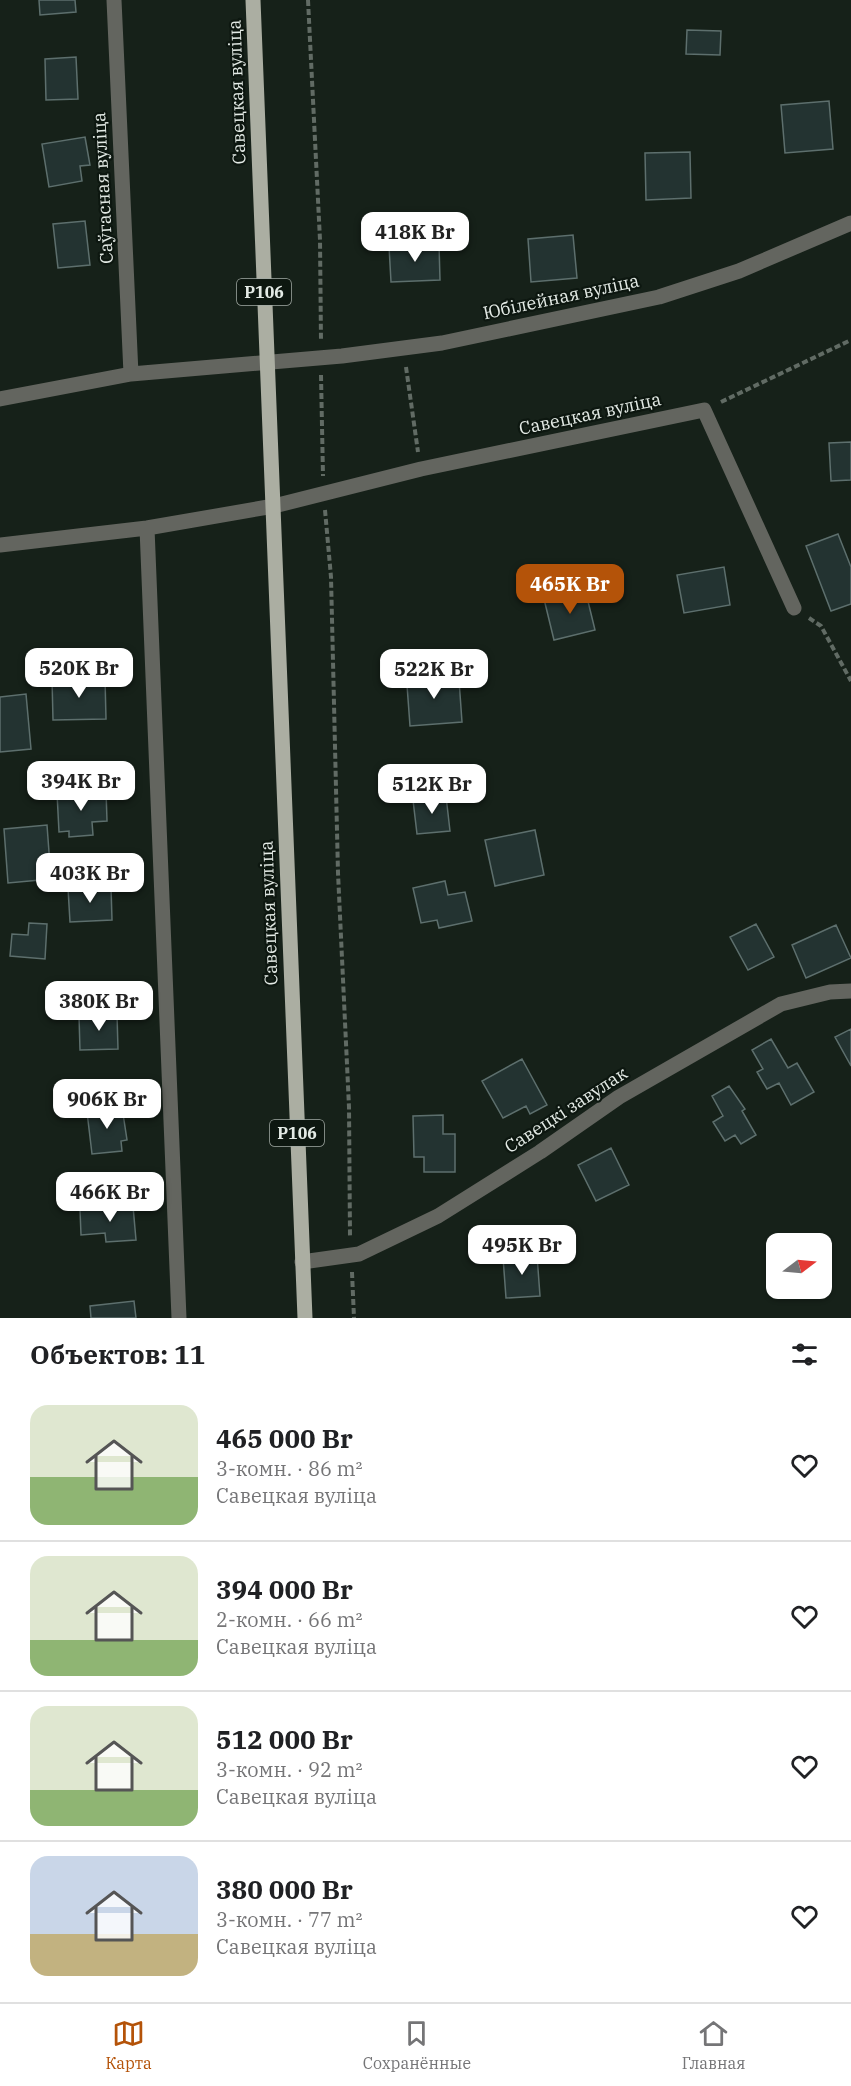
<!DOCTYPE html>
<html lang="ru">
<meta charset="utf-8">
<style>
body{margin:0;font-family:"IBM Plex Serif",serif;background:#f6f6f6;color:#202124;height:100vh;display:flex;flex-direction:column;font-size:22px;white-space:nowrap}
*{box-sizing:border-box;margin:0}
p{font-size:20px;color:#757577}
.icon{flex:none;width:33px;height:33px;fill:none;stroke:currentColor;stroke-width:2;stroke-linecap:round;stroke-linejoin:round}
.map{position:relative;height:1318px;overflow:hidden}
.drawer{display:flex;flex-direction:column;background:#fff;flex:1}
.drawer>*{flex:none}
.needle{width:39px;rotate:74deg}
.tools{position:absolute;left:766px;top:1233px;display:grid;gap:12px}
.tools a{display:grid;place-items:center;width:66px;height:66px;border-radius:12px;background:#fff;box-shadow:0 2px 4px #0004;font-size:30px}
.price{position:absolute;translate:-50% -51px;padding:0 14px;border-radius:12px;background:#fff;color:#222;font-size:20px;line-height:39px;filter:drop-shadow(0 2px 3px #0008)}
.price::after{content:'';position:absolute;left:50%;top:36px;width:18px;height:14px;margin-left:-9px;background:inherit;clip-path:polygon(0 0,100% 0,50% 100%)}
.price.on{background:#b45309;color:#fff}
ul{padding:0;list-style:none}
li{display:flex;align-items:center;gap:18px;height:150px;padding:0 30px}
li+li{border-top:2px solid #e0e0e0}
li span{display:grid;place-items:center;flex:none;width:168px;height:120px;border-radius:18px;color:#555}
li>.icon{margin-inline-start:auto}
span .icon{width:72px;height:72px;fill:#fffc;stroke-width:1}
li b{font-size:26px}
h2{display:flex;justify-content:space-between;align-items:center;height:72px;padding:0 30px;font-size:26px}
.menu{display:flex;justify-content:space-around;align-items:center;height:84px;border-top:2px solid #e0e0e0;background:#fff;font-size:16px;color:#757577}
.menu a{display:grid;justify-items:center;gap:3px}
.menu .on{color:#b45309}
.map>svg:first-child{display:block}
.building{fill:#233331;stroke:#5d6f6d;stroke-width:1.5}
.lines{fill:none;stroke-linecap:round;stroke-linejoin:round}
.path{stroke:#616b64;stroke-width:4;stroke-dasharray:6 3;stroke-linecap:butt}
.minor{stroke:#63655f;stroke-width:15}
.major{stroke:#abaea2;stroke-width:15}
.labels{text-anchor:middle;stroke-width:4.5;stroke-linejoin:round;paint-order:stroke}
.shield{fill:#0d1710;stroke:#a3aba5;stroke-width:1.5}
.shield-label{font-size:16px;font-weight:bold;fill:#e3eae5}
.street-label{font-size:18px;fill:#e3eae5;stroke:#0d1710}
</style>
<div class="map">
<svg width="851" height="1318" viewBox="0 0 851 1318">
<rect width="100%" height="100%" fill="#162119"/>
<path class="building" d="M39,0H75L76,12L40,15Z
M687,30L721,31L720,55L686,54Z
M76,57L78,99L46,100L45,59Z
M829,101L833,149L785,153L781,105Z
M85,137L90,165L80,166L82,181L49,187L42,144Z
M690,152L691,198L646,200L645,153Z
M85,221L90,265L58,268L53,224Z
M573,235L577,278L531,282L528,239Z
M439,244L440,280L391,282L389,246Z
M851,442V480L831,481L829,443Z
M838,534L851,567V604L831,611L806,546Z
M724,567L730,605L684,613L677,575Z
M585,589L595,630L554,640L544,599Z
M445,669L446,681L459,680L462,722L410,726L407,685L420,684L419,671Z
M105,678L106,719L53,720L52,679Z
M26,694L31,749L0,752V697Z
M106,790L107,821L92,822L93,835L69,837V831L59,832L57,793Z
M446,796L450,831L417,834L413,800Z
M47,825L51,879L8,883L4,829Z
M535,830L544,875L495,886L485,840Z
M445,881L448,895L465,892L472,921L439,928L437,920L421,923L413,888Z
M111,887L112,920L70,922L68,888Z
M29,923L47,924L45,959L10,956L12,934L28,935Z
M756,924L774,957L748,970L730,937Z
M836,925L851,958L806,978L792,945Z
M117,1014L118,1049L80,1050L79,1016Z
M851,1029V1066L835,1037Z
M771,1039L788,1068L797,1063L814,1092L791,1105L779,1083L767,1089L757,1072L763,1069L752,1050Z
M522,1059L547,1105L530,1114L526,1106L503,1118L482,1081Z
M729,1086L745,1109L742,1111L756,1135L741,1144L735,1135L725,1141L713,1122L723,1116L712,1096Z
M122,1107L127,1140L121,1141L122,1151L92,1154L87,1112Z
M443,1115V1134H455V1172H424V1157H414L413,1116Z
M611,1148L629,1185L596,1201L578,1165Z
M133,1206L136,1240L106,1242L105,1233L81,1235L80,1210Z
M537,1255L540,1296L506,1298L503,1257Z
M134,1301L136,1318H91L90,1306Z"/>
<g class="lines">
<path class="path" d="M308,0L320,240L321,341
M406,367L418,452
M321,375L323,476
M721,402L851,340
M325,510L331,577L338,873L349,1107L350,1237
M809,618L821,626L851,681
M352,1272L354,1318"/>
<path class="minor" d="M114,0L131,374
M0,399L131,374L342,356L442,343L659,297L739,271L851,223
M147,528L179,1318
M0,545L147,528L274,506L421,469L704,410L794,608
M302,1262L359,1254L438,1216L540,1152L619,1097L781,1004L830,992L851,991"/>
<path class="major" d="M253,0L305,1318"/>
</g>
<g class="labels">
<g class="shield">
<rect x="237" y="279" width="54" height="26" rx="4.5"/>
<rect x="270" y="1120" width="54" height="26" rx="4.5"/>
</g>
<g class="shield-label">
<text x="264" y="298">Р106</text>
<text x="297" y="1139">Р106</text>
</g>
<g class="street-label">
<text transform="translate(237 92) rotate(-92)" y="6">Савецкая вуліца</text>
<text transform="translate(103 188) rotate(-93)" y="6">Саўгасная вуліца</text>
<text transform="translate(561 297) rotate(-12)" y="6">Юбілейная вуліца</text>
<text transform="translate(590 414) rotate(-12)" y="6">Савецкая вуліца</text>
<text transform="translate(269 913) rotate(-92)" y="6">Савецкая вуліца</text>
<text transform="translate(566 1110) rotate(-33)" y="6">Савецкі завулак</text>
</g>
</g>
</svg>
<div class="tools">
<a><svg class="needle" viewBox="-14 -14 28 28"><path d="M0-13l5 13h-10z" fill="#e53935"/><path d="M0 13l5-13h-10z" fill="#757577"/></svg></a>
</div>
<b class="price" style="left:415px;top:263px">418K Br</b>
<b class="price on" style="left:570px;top:615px">465K Br</b>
<b class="price" style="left:79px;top:699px">520K Br</b>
<b class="price" style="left:434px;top:700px">522K Br</b>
<b class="price" style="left:81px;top:812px">394K Br</b>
<b class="price" style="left:432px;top:815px">512K Br</b>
<b class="price" style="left:90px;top:904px">403K Br</b>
<b class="price" style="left:99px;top:1032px">380K Br</b>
<b class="price" style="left:107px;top:1130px">906K Br</b>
<b class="price" style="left:110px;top:1223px">466K Br</b>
<b class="price" style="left:522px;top:1276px">495K Br</b>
</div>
<section class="drawer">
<h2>Объектов: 11<svg class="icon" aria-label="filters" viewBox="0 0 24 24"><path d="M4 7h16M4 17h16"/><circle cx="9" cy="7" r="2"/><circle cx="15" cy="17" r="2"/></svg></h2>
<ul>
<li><span style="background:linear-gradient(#dfe7d0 60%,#8fb573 0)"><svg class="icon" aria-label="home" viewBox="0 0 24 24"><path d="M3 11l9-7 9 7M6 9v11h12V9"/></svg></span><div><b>465 000 Br</b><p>3-комн. · 86 m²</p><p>Савецкая вуліца</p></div><svg class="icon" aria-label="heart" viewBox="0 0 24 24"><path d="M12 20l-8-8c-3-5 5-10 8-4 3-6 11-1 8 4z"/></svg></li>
<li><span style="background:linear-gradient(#dfe7d0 70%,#8fb573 0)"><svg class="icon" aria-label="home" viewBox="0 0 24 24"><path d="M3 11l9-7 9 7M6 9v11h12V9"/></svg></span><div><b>394 000 Br</b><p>2-комн. · 66 m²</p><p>Савецкая вуліца</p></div><svg class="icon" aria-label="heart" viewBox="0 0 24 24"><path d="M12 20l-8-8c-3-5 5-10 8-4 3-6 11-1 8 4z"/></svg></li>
<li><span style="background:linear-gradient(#dfe7d0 70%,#8fb573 0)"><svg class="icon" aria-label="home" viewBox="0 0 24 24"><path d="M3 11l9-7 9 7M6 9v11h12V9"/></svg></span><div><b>512 000 Br</b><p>3-комн. · 92 m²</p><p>Савецкая вуліца</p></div><svg class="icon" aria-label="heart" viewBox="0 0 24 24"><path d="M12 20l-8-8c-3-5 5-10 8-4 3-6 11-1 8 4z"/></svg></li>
<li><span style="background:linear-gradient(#c9d6e8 65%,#c2b280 0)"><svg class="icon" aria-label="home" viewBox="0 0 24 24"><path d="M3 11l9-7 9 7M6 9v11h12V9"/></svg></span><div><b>380 000 Br</b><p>3-комн. · 77 m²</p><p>Савецкая вуліца</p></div><svg class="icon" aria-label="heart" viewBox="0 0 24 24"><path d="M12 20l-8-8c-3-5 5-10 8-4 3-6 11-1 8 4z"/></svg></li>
</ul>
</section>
<nav class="menu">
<a class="on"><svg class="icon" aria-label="map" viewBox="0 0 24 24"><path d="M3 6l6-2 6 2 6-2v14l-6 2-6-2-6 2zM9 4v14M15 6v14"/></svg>Карта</a>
<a><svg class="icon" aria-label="saved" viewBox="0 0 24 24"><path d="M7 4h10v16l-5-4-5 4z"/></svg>Сохранённые</a>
<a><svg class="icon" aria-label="home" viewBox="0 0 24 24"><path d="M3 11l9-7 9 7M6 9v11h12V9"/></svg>Главная</a>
</nav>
